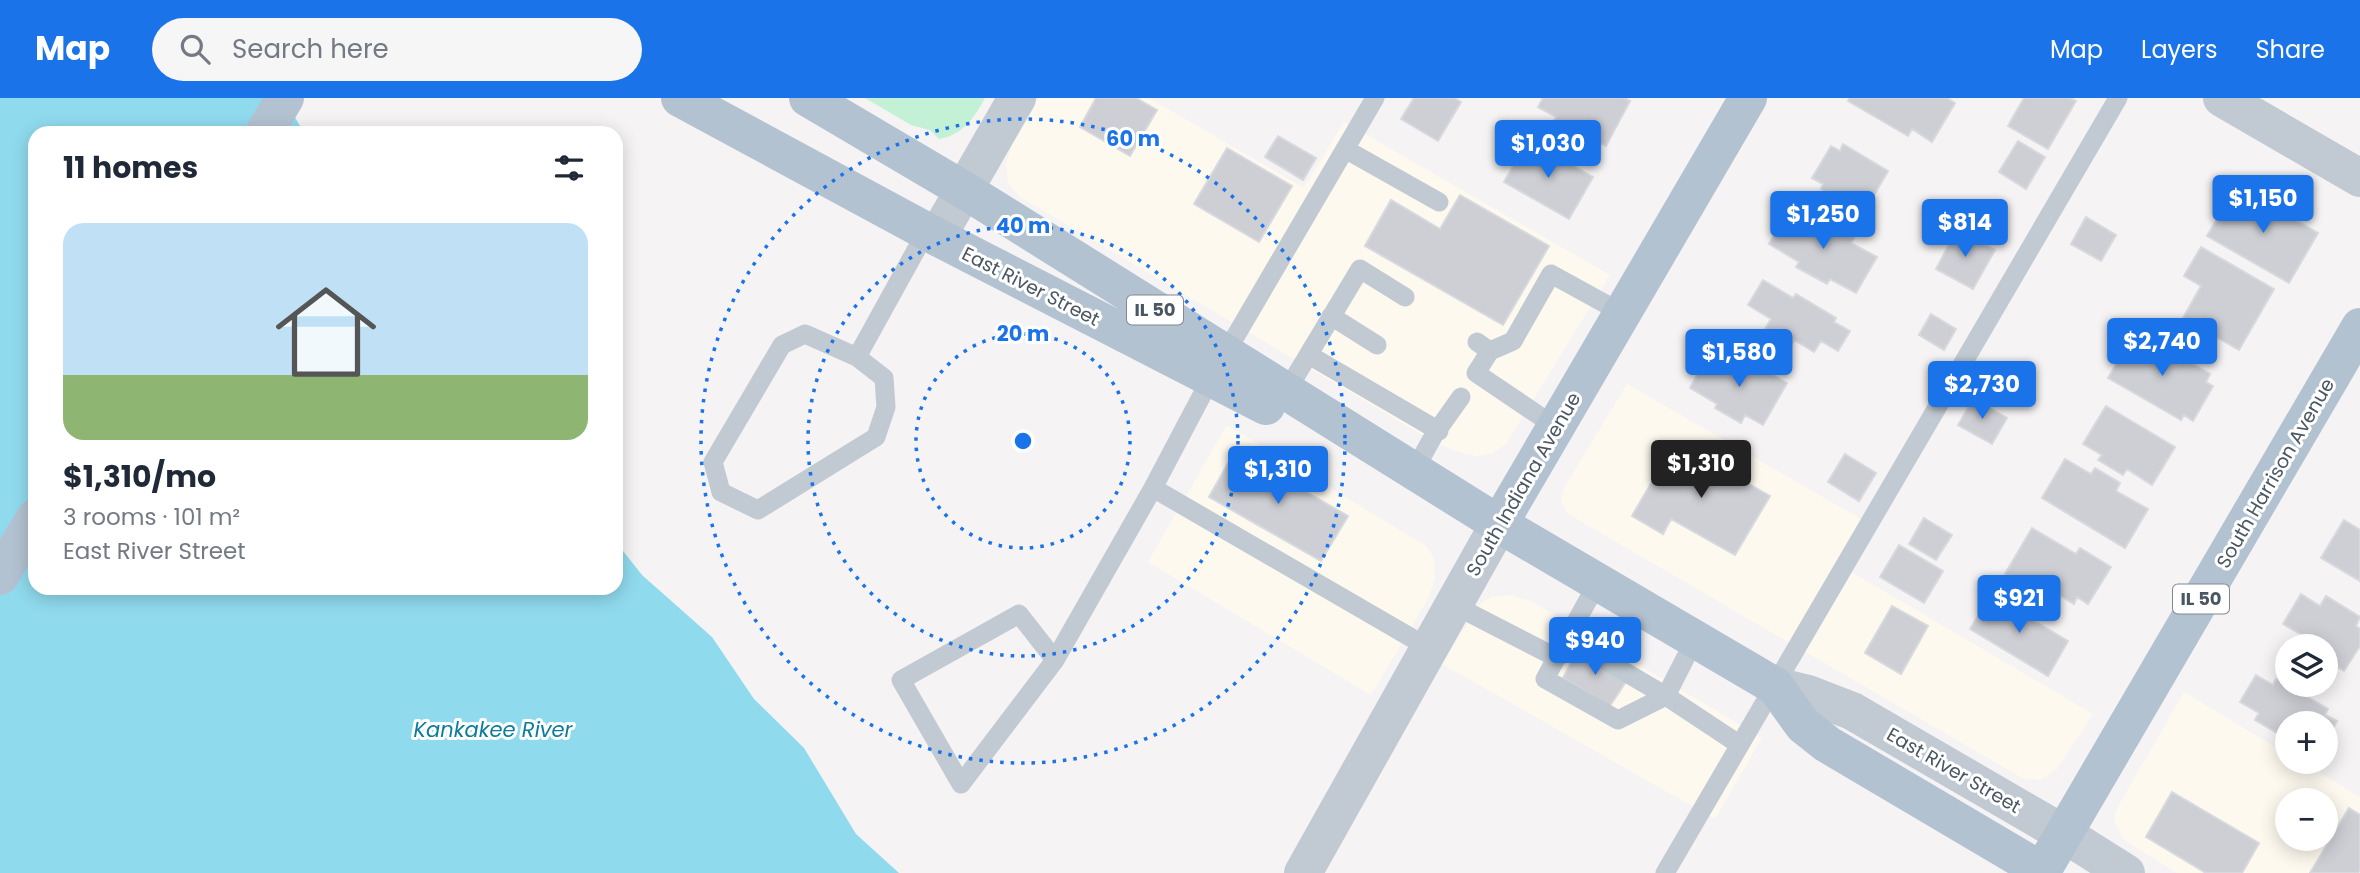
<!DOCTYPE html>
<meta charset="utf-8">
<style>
body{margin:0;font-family:Poppins,sans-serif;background:#f6f6f7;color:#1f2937;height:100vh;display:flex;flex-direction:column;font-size:26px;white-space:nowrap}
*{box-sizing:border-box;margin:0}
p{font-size:23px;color:#747a83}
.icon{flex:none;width:38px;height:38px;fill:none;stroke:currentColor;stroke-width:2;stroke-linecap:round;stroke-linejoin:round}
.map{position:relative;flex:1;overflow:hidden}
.side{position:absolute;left:28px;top:28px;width:595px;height:469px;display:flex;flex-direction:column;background:#fff;border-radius:21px;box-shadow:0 4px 18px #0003}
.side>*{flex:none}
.fabs{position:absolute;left:2275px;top:536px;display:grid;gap:14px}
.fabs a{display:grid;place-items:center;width:63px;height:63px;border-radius:50%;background:#fff;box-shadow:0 4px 18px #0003;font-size:35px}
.price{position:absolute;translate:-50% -60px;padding:0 16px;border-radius:7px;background:#1a73e8;color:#fff;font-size:23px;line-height:46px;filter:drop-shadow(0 2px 4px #0008)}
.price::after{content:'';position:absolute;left:50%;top:42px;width:21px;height:16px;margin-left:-10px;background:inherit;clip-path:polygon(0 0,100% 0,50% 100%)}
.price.current{background:#222;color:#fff}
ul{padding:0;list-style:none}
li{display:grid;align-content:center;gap:14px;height:371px;padding:0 35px}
li span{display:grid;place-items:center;height:217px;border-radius:21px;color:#555}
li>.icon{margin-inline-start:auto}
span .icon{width:126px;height:126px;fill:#fffc;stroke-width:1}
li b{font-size:30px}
h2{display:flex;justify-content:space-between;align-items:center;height:84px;padding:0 35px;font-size:30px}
header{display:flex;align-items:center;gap:42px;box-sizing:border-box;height:98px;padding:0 35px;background:#1a73e8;color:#fff}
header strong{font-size:33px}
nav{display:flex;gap:38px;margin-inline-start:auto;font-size:24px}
.search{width:490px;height:63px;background:#f6f6f7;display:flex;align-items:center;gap:18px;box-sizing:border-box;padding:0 24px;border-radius:38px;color:#747a83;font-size:26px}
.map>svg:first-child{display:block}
.commercial{fill:#fdf9ef;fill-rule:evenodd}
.green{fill:#c3f1d5}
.water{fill:#90daee}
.building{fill:#cdcfd5;stroke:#d7d9de;stroke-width:2}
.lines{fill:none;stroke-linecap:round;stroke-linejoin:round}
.lane{stroke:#c1cad2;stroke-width:19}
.street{stroke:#c1cad2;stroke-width:38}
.primary{stroke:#b3c2d1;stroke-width:38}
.ring{fill:none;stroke:#1a73e8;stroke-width:3.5;stroke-dasharray:3.5 7}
.labels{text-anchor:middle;stroke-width:6;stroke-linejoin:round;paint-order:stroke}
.shield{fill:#fff;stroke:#808990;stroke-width:2}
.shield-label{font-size:18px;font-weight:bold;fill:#4a5661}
.street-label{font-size:19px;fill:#4a5661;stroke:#fff}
.water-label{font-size:21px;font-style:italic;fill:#0c7c9b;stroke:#fff}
.centre{fill:#1a73e8;stroke:#fff;stroke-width:3.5}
.ring-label{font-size:21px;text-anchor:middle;font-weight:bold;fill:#1a73e8;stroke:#fff;stroke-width:6;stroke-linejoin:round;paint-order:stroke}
</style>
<header>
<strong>Map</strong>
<div class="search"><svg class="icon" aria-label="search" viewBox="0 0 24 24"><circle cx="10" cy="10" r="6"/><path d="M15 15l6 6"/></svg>Search here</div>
<nav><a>Map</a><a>Layers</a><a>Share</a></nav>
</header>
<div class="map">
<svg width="2360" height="775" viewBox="0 0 2360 775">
<rect width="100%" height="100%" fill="#f5f3f3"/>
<path class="commercial" d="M1039,0H1149L1304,90L1344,24L1610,177L1506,346L1492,356L1475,358L1456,353L1434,344L1020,99L1008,85L1006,66L1012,46Z
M1627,286L1861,421L1836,465L2093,616L2057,671L2040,682L2022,680L1568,416L1561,404L1563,392Z
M1227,327L1426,448L1434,460L1435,480L1428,501L1371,597L1148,464Z
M1509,497L1531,503L1762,640L1715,721L1442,566L1480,506L1491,499Z
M2184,594L2287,656V663H2300L2360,699V775H2177L2125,743L2115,725V714ZM2287,702H2326V740H2287Z"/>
<path class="green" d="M865,0H985C974,20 963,37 939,41L930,32L911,27Z"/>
<path class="water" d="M0,0H284L304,35H35V490H616V444L642,477L712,539L754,601L804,650L856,736L899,775H0Z"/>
<path class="building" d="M1096,0H1136L1157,12L1130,58L1080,29Z
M1414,0H1454L1461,4L1438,43L1401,21Z
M1543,0H1624L1630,3L1606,48L1582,35L1578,41L1552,26L1556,19L1538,9Z
M1850,0H1947L1955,5L1932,44L1912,31L1908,38L1848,3Z
M2024,0H2070L2076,3L2048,51L2008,28Z
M1278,38L1316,60L1303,82L1265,59Z
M1528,42L1593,79L1569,121L1504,84Z
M2018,43L2045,59L2026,91L1999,74Z
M1843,46L1888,73L1863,116L1821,91L1823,86L1812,80L1831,48L1840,53Z
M1227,50L1292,88L1259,144L1194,106Z
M2236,89L2318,135L2289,185L2207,138Z
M1460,97L1549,148L1503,227L1365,148L1391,102L1440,131Z
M1790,110L1822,129L1825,123L1854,140L1851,145L1877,159L1856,195L1830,181L1827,186L1796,169L1799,164L1769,146Z
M2086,119L2116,137L2101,163L2071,146Z
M1957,132L1995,152L1973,191L1936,171Z
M2201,149L2274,191L2239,252L2183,220L2201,188L2184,178Z
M1763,182L1793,200L1796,196L1836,220L1834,224L1850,233L1838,253L1821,243L1814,254L1794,242L1790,249L1764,233L1771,221L1748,207Z
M1931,216L1956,231L1944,252L1919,237Z
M2136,233L2210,276L2206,284L2213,288L2193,323L2184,317L2181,322L2108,280Z
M1710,255L1735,270L1742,259L1787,285L1763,327L1745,317L1741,325L1715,310L1717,306L1690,290Z
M1973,301L2007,320L1992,346L1958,327Z
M2106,308L2175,349L2152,387L2127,371L2123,377L2098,362L2102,357L2083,346Z
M1675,344L1770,398L1735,457L1671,421L1663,436L1632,418Z
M1235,353L1348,418L1321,463L1209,399Z
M1845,356L1876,375L1859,403L1828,384Z
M2065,361L2091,376L2095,370L2120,385L2116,393L2148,411L2125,450L2042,400Z
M1924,420L1952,437L1936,462L1909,446Z
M2344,422L2360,432V483L2321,460Z
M2032,430L2076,456L2080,450L2111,469L2088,506L2077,499L2074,506L2056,495L2051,503L2005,476Z
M1899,447L1943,473L1924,505L1880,479Z
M2301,496L2320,508L2326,498L2360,519L2356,528L2360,531V548L2344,573L2326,562V548H2303L2297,544L2302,537L2283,526Z
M1991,497L2068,543L2048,578L1970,531Z
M1892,508L1928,528L1901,576L1865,555Z
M1579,550L1629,579L1610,608L1563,580Z
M2256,577L2273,587L2276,581L2328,611L2325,617L2337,623L2327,641L2326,625H2287V641L2255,622L2259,615L2240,604Z
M2172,694L2259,745L2242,775H2206L2146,739Z
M2349,710L2360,717V772L2358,775H2310Z"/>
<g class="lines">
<path class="lane" d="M1375,0L1211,280L1153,390L1429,550
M1345,51L1439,104
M1331,218L1377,247
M1477,244L1490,253L1476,275L1556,329
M1490,253L1513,243L1551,176L1622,215
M1309,257L1439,333
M857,259L805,236L782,247L713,364L721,394L758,412L876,339L886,309L884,280L857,259L926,134
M1286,294L1360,171L1405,199
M1414,373L1434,337L1461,299
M1598,484L1567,540L1666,598L1695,541
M1454,507L1557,560
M1567,540L1545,581L1618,622L1666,598L1740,647
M1055,562L1019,516L901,582L961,686L1055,562L1153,390
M1665,775L2118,0"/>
<path class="street" d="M2222,0L2360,80
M937,139L1017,0
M1775,588L1808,596L1852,613L2064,736L2126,775
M1303,775L1499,426"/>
<path class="primary" d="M680,0L937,139L1266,308
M808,0L964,92L1499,426L1775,588L1803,627L1827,646L2042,773L2360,229
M264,35L285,0
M1499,426L1748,0
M0,478L35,420"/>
</g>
<g class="ring">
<circle cx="1023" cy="343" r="107"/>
<circle cx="1023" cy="343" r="215"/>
<circle cx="1023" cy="343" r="322"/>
</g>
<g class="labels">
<g class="shield">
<rect x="1127" y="197.5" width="56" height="29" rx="5"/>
<rect x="2173" y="486.5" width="56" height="29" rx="5"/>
</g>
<g class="shield-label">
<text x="1155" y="218">IL 50</text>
<text x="2201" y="507">IL 50</text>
</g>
<g class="street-label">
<text transform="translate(1031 188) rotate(27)" y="7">East River Street</text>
<text transform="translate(2275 375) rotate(-60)" y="7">South Harrison Avenue</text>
<text transform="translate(1523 386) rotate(-60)" y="7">South Indiana Avenue</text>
<text transform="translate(1954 672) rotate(30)" y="7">East River Street</text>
</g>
<g class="water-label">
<text x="493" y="639">Kankakee River</text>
</g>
</g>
<circle cx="1023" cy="343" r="10" class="centre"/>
<g class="ring-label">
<text x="1133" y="48">60 m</text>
<text x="1023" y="135">40 m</text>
<text x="1023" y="243">20 m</text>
</g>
</svg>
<div class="fabs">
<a><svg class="icon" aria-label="layers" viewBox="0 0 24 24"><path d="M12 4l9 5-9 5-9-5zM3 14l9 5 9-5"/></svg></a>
<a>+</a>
<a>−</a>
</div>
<b class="price" style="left:1548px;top:82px">$1,030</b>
<b class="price" style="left:2263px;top:137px">$1,150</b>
<b class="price" style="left:1823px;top:153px">$1,250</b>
<b class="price" style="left:1965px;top:161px">$814</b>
<b class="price" style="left:2162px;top:280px">$2,740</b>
<b class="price" style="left:1739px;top:291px">$1,580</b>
<b class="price" style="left:1982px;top:323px">$2,730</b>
<b class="price current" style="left:1701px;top:402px">$1,310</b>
<b class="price" style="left:1278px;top:408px">$1,310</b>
<b class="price" style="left:2019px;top:537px">$921</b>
<b class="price" style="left:1595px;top:579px">$940</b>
<section class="side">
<h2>11 homes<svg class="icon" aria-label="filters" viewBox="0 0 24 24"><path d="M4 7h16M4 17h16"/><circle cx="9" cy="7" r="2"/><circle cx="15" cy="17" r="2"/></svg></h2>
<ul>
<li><span style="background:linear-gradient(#bfe0f5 70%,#8fb573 0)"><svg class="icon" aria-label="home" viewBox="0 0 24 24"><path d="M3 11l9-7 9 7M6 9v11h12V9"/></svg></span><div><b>$1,310/mo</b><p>3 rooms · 101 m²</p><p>East River Street</p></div></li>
</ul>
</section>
</div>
